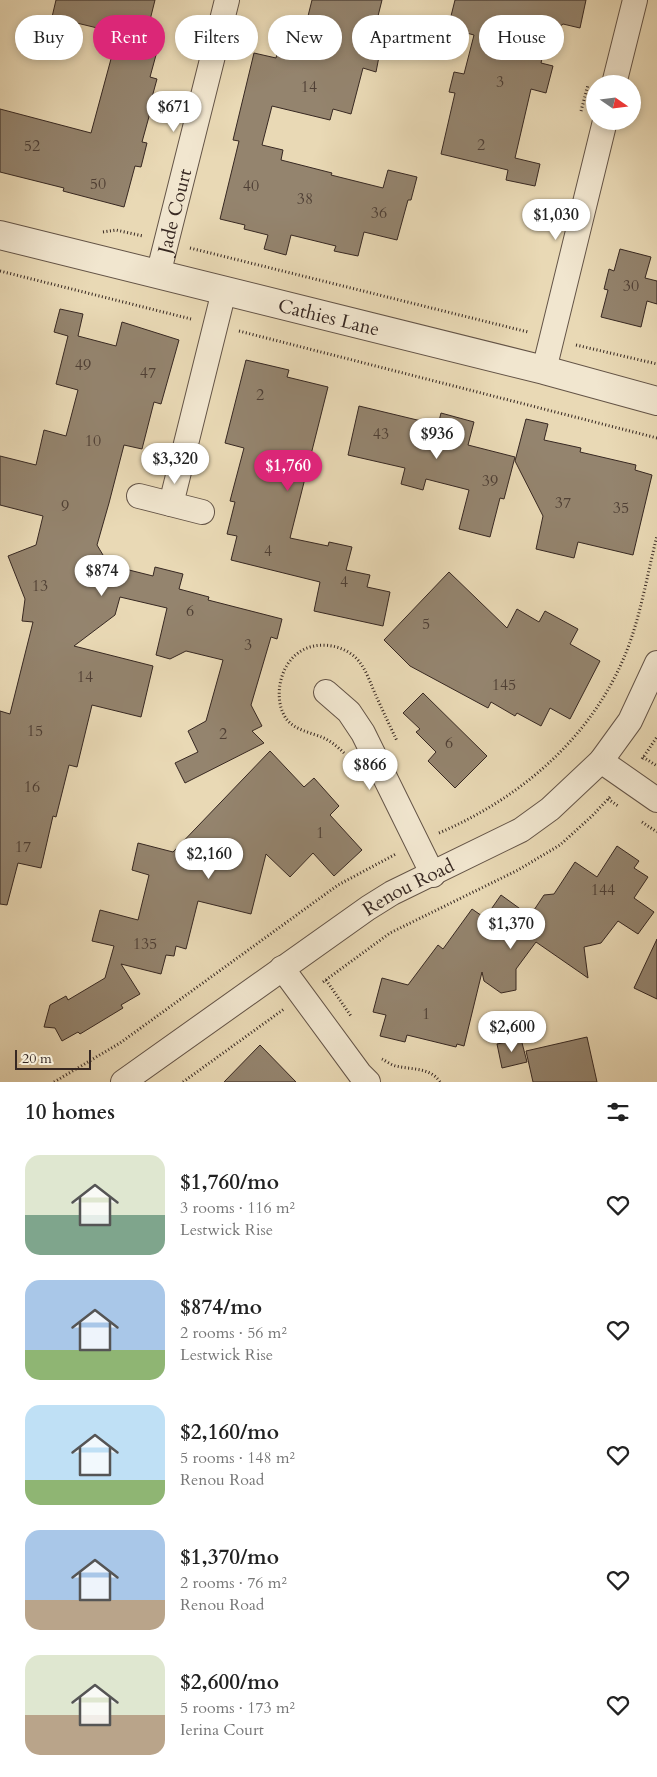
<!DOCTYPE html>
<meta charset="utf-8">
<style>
body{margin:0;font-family:Cardo,serif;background:#f6f6f6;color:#222;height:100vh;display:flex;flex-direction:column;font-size:19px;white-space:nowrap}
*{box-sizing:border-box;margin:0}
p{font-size:16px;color:#767676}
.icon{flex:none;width:28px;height:28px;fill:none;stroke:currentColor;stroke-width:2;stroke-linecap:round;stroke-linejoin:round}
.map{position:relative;height:1082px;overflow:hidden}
.panel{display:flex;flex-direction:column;background:#fff;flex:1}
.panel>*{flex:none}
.top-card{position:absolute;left:15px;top:15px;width:628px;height:45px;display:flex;gap:10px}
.needle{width:32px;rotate:104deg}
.fabs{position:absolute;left:586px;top:75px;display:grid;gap:10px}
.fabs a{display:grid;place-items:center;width:55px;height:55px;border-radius:50%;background:#fff;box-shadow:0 2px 8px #0003;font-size:25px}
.scale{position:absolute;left:15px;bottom:12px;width:76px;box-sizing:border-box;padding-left:5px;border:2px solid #372822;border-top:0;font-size:14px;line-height:18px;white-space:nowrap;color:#372822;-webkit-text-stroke:4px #f1e6cf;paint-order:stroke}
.price{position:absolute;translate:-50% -42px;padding:0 11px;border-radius:18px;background:#fff;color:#222;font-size:16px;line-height:32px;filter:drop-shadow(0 1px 2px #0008)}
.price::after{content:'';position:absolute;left:50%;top:30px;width:15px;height:11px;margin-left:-8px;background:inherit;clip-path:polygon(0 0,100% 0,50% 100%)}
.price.on{background:#db2777;color:#fff}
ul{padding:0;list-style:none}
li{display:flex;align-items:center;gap:15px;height:125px;padding:0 25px}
li span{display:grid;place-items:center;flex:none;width:140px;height:100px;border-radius:15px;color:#555}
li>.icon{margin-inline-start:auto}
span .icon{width:60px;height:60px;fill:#fffc;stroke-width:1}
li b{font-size:21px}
h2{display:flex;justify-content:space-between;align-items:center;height:60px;padding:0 25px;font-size:21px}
.tag{padding:0 18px;border-radius:22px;background:#fff;box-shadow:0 2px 8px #0003;font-size:18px;line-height:45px}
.tag.on{background:#db2777;color:#fff}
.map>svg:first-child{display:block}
.building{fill:#94846e;stroke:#372822}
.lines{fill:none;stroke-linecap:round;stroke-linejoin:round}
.minor-casing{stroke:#645447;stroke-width:26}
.tertiary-casing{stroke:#645447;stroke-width:30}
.path{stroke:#372822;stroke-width:3;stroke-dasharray:1 2.5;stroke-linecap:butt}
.minor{stroke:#f1e6cf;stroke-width:24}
.tertiary{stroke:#f1e6cf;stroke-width:28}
.labels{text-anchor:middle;stroke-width:4;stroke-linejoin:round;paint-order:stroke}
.number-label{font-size:16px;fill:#4e3f35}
.street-label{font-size:19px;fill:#372822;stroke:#f1e6cf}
</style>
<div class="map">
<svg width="657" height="1082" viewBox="0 0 657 1082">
<rect width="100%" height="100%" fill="#e9d9b5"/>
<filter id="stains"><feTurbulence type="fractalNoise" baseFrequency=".004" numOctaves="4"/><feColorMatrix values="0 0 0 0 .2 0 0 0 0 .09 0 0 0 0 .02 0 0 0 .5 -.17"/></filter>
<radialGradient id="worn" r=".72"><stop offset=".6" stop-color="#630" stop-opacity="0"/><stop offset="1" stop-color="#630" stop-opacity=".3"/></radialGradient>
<path class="building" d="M56,0H155L142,52L156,55L150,77L157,79L151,101L153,102L142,142L147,143L141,167L135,166L124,207L63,191L64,188L0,172V109L91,133L118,33L52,17Z
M312,0H382L376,24L385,26L376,72L363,68L351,114L333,109L330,120L272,106L262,145L283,150L281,160L332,173L331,175L383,188L388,170L417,177L411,200H408L397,240L364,232L358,256L334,251L336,246L291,235L286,255L264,249L268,235L244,229L245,225L220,219L239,141L233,140L254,53L276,58L282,35L302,40Z
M455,0H586L580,28L563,24L548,35L541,63L553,66L546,93L531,89L515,158L540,164L535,186L506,180L508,170L441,154L455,93L449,92L454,72L464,74L474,35L448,28Z
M620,249L651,257L645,278L657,281V304L647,301L641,327L601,317L608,290L604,289L609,269L614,271Z
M60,309L83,314L78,336L116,346L122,322L179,340L161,404L154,402L142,449L124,445L109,503L97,545L109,565L153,576L155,567L183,574L179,589L209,597L208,600L282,619L277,639L271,637L251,705L262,726L252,731L264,743L185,783L175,763L198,752L188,731L206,721L223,660L186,651L170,659L156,655L167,608L120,597L115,615L74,646L153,666L141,717L92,705L77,767L69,765L56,817L53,816L41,868L18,863L7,905L0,904V711L10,714L33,622L22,621L25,599L8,556L36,545L43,516L0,505V456L36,465L44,430L66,436L78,390L56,384L68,336L54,332Z
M246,360L289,370L287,377L328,387L290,538L328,546L329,542L352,547L346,570L370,575L367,587L390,592L383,626L314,611L320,582L231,560L237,536L227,534L235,502L230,501L244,448L225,443Z
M359,406L438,425L441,413L474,422L468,445L515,457L504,499L500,498L490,537L459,529L469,490L426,479L423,490L401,484L405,468L348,455Z
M526,419L548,424L544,440L581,448L580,452L636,465L635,470L652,475L633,555L578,542L574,558L536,549L543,516L515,461Z
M449,572L507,628L517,609L539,622L545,611L578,629L570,644L600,661L570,719L550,708L541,726L517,713L515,716L491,702L488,708L410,666L384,640Z
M423,693L487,756L455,788L428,761L436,752L416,732L420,729L403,713Z
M270,751L304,787L314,778L339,806L330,815L362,850L334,876L313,853L290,877L266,854L251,914L198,901L186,949L176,946L174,956L166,955L161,974L121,964L140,994L121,1005L123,1008L80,1034L78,1032L62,1041L55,1028L44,1027L50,1005L66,996L68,1000L105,978L114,946L92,941L100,910L138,920L149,875L132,870L138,843L173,852Z
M617,846L639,861L634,868L648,877L634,898L654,912L638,934L618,921L601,943L584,947L588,978L536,942L516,969V990L501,993L484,981L482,972L464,1046L457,1044L456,1047L407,1035L405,1042L380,1036L386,1015L373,1012L382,978L408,985L438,945L443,949L472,909L485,918L501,895L530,916L544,895L554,894L575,862L597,877Z
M657,939V999L634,988Z
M587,1037L597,1082H533L526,1051Z
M521,1039L527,1062L502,1068L497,1044Z
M260,1045L296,1082H224Z"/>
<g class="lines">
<defs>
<g id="minor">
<path d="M614,84L635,0"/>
<path id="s1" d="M158,275L227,0"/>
<path d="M544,370L605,121"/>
<path d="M139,496L202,512"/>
<path d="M171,504L224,291"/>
<path d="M326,692L349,712L363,733L433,875"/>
<path d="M601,761L657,800"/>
<path d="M282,968L360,1074L368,1082"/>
<path id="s2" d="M123,1082L368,908L392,893L521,830L550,809L601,761L630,721L657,663"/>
</g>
<g id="tertiary">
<path id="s3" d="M0,235L544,370L657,401"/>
</g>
</defs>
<use href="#minor" class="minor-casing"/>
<use href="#tertiary" class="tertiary-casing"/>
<path class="path" d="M581,111L588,85
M632,115L637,95
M103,232L116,230L143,236
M190,248L528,332
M0,271L191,319
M239,331L657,438
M576,345L657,364
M344,753C339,748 333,743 326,739C312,732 292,731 284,715C274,696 280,666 298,653C315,640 343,644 357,659C365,668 369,679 373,689C381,707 389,724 397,741
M643,757L657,766
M642,759L657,737
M608,799L618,806
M642,822L657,832
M439,833C525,796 598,732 630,642C642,608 648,571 657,536
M326,980L351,1016
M323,982L390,933L518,870L560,845L592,816L610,797
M382,1059C386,1061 391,1065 396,1066C412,1070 430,1067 440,1082
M54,1082L120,1043L338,885L396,854
M183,1082L284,1009"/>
<use href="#minor" class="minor"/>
<use href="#tertiary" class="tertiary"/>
</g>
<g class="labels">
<g class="number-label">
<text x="500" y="87">3</text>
<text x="309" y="92">14</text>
<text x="481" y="150">2</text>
<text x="32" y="151">52</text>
<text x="98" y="189">50</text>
<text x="251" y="191">40</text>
<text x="305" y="204">38</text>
<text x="379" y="218">36</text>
<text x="631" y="291">30</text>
<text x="83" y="370">49</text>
<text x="148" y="378">47</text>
<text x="260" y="400">2</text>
<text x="381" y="439">43</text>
<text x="93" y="446">10</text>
<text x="490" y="486">39</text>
<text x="563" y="508">37</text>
<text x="65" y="511">9</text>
<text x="621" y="513">35</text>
<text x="268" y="556">4</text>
<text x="344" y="587">4</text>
<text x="40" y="591">13</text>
<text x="190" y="616">6</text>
<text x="426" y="629">5</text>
<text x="248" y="650">3</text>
<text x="85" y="682">14</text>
<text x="504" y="690">145</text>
<text x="35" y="736">15</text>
<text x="223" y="739">2</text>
<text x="449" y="748">6</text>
<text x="32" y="792">16</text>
<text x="320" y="838">1</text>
<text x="23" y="852">17</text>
<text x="603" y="895">144</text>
<text x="145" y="949">135</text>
<text x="426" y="1019">1</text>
</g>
<g class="street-label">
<text dy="7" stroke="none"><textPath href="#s1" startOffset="66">Jade Court</textPath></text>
<text dy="7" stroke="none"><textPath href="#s3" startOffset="339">Cathies Lane</textPath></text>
<text dy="7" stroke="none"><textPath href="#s2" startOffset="346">Renou Road</textPath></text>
</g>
</g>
<rect width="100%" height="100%" filter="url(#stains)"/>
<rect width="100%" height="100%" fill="url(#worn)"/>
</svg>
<div class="fabs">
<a><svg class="needle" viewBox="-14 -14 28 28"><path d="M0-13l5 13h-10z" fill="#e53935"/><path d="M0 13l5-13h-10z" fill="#767676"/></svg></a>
</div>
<div class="scale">20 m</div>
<b class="price" style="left:174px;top:133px">$671</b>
<b class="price" style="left:556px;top:241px">$1,030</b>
<b class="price" style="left:437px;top:460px">$936</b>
<b class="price" style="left:175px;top:485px">$3,320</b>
<b class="price on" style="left:288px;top:492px">$1,760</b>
<b class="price" style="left:102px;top:597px">$874</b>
<b class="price" style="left:370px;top:791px">$866</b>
<b class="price" style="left:209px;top:880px">$2,160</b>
<b class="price" style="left:511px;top:950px">$1,370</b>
<b class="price" style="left:512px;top:1053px">$2,600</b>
<div class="top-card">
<a class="tag">Buy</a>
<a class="tag on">Rent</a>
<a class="tag">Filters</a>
<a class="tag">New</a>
<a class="tag">Apartment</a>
<a class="tag">House</a>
</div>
</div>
<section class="panel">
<h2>10 homes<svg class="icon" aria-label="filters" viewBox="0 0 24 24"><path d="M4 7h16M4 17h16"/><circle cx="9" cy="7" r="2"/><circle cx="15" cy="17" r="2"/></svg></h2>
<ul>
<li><span style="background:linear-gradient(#dfe7d0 60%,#7fa58c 0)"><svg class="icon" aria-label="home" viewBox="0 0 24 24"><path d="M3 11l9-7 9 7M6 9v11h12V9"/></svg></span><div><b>$1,760/mo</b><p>3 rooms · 116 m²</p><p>Lestwick Rise</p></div><svg class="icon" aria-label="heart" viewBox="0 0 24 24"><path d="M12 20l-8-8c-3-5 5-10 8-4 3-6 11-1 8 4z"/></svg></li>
<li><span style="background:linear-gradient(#a9c7e8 70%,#8fb573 0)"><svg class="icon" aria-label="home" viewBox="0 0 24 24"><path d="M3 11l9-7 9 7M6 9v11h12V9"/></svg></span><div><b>$874/mo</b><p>2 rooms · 56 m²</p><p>Lestwick Rise</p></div><svg class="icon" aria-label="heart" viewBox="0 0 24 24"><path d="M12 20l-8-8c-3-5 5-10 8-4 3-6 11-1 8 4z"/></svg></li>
<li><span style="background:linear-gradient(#bfe0f5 75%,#8fb573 0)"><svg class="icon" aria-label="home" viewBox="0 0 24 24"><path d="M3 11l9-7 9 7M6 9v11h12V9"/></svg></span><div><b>$2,160/mo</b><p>5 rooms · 148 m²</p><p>Renou Road</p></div><svg class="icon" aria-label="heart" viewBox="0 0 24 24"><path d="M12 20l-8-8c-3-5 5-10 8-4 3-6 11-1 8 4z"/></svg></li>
<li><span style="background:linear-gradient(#a9c7e8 70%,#b9a48a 0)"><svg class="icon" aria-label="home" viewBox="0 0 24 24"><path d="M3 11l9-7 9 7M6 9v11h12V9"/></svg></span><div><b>$1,370/mo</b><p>2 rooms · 76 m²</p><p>Renou Road</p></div><svg class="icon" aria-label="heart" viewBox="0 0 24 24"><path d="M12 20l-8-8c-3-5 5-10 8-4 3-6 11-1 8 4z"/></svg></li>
<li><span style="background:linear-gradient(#dfe7d0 60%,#b9a48a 0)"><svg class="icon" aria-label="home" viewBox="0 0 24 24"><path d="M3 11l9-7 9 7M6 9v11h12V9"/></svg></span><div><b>$2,600/mo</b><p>5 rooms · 173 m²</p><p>Ierina Court</p></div><svg class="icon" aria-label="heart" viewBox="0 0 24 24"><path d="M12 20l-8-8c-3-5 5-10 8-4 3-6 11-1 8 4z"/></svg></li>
</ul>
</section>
